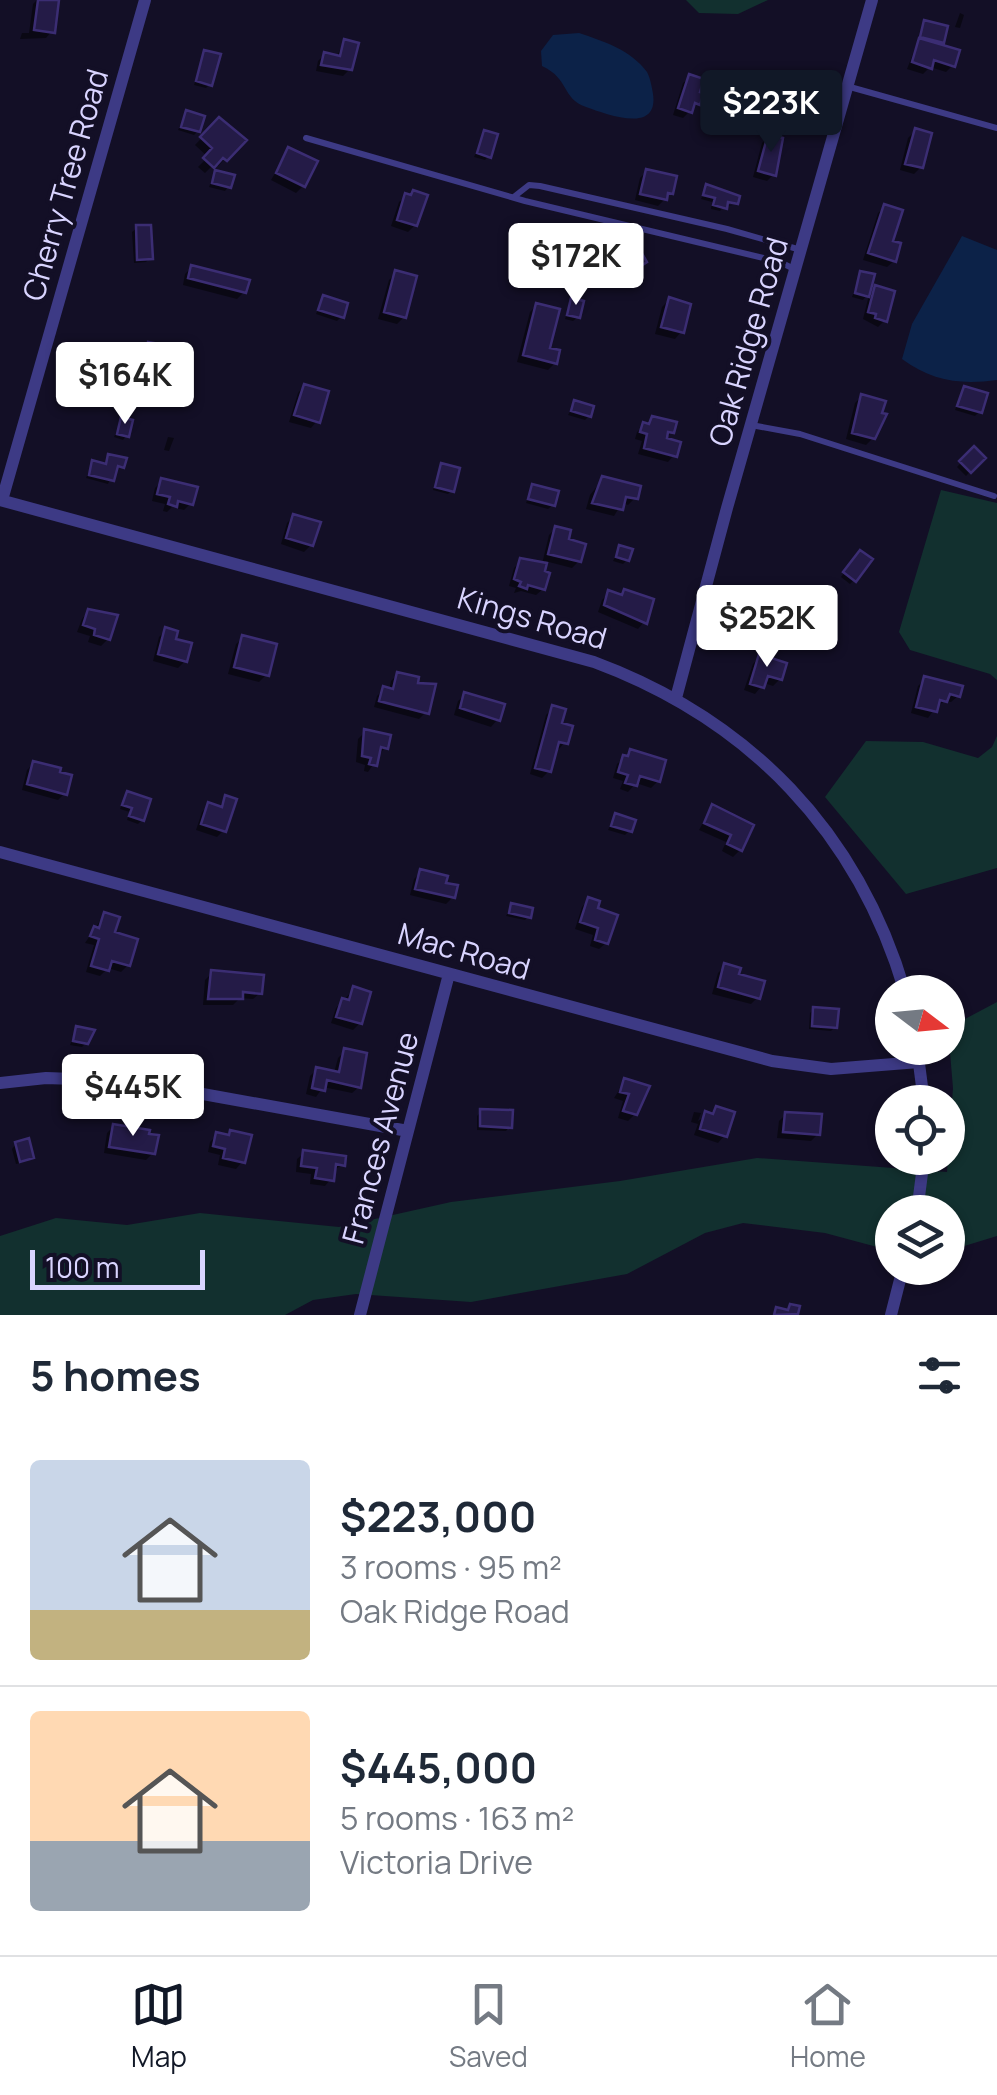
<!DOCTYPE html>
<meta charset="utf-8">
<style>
body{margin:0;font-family:Manrope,sans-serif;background:#f6f6f7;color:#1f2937;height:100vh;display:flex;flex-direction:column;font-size:38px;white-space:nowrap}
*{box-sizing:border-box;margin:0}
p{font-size:32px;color:#747a83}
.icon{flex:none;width:55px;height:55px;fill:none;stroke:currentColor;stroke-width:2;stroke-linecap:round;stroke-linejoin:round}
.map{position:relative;height:1315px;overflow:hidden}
.sheet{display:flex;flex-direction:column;background:#fff;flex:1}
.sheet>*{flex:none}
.needle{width:65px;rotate:106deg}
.tools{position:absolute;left:875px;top:975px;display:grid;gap:20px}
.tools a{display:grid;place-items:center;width:90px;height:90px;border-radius:50%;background:#fff;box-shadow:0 2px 8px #0004;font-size:50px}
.scale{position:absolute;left:30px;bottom:25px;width:175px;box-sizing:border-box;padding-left:10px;border:5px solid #d9d4ff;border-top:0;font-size:28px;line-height:35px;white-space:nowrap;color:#d9d4ff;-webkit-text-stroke:8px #130f26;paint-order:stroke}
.price{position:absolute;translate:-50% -85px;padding:0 22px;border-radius:10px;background:#fff;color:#222;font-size:32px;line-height:65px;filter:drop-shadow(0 2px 5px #0008)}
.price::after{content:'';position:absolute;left:50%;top:60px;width:30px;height:22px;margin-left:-15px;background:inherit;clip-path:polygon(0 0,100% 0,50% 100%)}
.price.on{background:#111827;color:#fff}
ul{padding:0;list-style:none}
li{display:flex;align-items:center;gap:30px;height:250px;padding:0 30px}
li+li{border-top:2px solid #e0e1e3}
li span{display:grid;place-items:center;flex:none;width:280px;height:200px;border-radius:10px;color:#555}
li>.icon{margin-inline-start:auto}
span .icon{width:120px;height:120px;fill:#fffc;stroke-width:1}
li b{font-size:42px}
h2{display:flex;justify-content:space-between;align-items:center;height:120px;padding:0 30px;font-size:42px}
.menu{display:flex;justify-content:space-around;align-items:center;height:140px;border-top:2px solid #e0e1e3;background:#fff;font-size:28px;color:#747a83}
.menu a{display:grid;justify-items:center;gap:5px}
.menu .on{color:#111827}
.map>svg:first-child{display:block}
.green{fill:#12302f}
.water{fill:#0c2248}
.shadow{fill:#0007}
.building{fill:#241b47;stroke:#3b2d73;stroke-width:2.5}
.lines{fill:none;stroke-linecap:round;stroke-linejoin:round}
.service{stroke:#3d3a85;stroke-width:6}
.minor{stroke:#3d3a85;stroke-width:12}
.labels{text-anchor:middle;stroke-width:8;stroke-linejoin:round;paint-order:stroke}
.street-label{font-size:30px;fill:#d9d4ff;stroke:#130f26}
</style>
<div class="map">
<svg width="997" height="1315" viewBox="0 0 997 1315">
<rect width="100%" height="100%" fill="#130f26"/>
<path class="green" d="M686,0H768L738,14L699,13Z
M941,490L997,503V680L990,674L910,650L899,632Z
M997,736V868L906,894L825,797L866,741L923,742L978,758L992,747Z
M997,1002V1236L948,1251V1212H892V1251L825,1233L743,1223L705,1233L627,1274L471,1302L356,1294L313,1300L285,1315H0V1236L56,1218L127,1225L200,1213L339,1227L451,1202L620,1181L757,1158L947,1172L953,1088L948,1028Z"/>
<path class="water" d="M579,33C603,41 631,50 647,72C650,77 652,88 653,94C659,135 606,114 586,107C561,98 570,79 542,66L541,51L553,35Z
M962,236L997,250V380C960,385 932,381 902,359L912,324Z"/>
<path class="shadow" d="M37,0H57L52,31L46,38L20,39L22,33H29L33,4Z
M960,13L964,15L960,28L955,27Z
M925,23L942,42L937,46L953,65L946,72L930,67L923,74L907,69Z
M345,42L350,69L343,76L316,71L318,61L325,54L336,57Z
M205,53L210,84L206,88L194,85Z
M690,77L698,103L683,118L673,115L683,83Z
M187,113L198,131L194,135L178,130Z
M219,120L243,140L218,166L215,163L205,173L198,167L208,157L195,145Z
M915,131L921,167L914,174L900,170L908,138Z
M485,133L489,156L485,160L474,157Z
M769,136L774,174L767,181L753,177L762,143Z
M289,150L303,186L296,193L271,180Z
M647,171L671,193L658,206L635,200L640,178Z
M215,173L229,186L225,191L209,187Z
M707,187L737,198L716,201L733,206L725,205L720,211L711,209L712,202L701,199Z
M406,196L409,197L415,225L408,232L391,226L399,202Z
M885,207L894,261L887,267L863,260L878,213Z
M137,228L150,258L146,262L134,263L132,232Z
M618,240L640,266L630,272L614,244Z
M192,267L244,292L237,299L183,285L185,274Z
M396,273L404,317L397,324L378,319L389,280Z
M861,273L867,295L863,300L852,297Z
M876,288L885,320L878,327L863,319L869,295Z
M324,297L341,317L337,321L316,314Z
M669,300L681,332L675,339L655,334L662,307Z
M572,301L578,317L573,321L565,319Z
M537,305L547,349L555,363L548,370L517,362L530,312Z
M149,345L162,383L156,390L136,386L142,352Z
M304,386L317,421L311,428L289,422L298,393Z
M964,389L979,412L975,416L955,410Z
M862,396L873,438L866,445L846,439L855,403Z
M575,403L589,416L585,420L568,415Z
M653,418L672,432L664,440L674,455L668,462L638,454L642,441L635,439L637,432Z
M122,419L127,435L123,440L114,437Z
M168,437L174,438L169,451L164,450Z
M974,449L983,458L966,476L957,467Z
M109,456L122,466L114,469L108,484L86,478L93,463L104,466Z
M442,466L452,490L448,494L433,490Z
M603,479L635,498L628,505L622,503L614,516L586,509L590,495Z
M162,481L191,503L184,510L172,507L167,512L163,511L165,504L152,501L155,488Z
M533,487L553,505L548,509L526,503Z
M294,516L311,545L304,552L281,544L287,523Z
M556,528L579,561L572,568L545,561L542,573L543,589L536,595L521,591L514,593L516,588L509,586L514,568L521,561L542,564L549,535Z
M620,548L627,560L623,564L613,561Z
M856,557L854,580L850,584L841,577Z
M624,592L644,622L638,629L598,612L602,600L609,593L620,597Z
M88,612L108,639L101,646L88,642L90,636L77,632L82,619Z
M166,630L185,661L178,668L153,661L159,637Z
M243,638L266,675L259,682L228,674L236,644Z
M759,657L780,679L773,686L764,683L755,694L744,690L753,664Z
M398,674L426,712L419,719L374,707L377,696L384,689L389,690L391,681Z
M925,679L958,696L951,702L945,701L936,707L928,718L911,713L918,686Z
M465,695L502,706L497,720L491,727L454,715L458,701Z
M553,708L565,742L559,749L555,748L549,771L542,778L530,774L546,715Z
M365,732L385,747L368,772L364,771L365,765L356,762L358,739Z
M631,752L658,781L651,788L636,783L628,792L620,789L623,781L613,778L617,764Z
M34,763L57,774L65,793L58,800L22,790L27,770Z
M127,794L142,820L138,824L127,820L130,812L120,809Z
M226,798L223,831L217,837L196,830L202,812L209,805L218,808Z
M712,807L750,826L740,850L733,857L722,851L726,842L699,830Z
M615,816L629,831L625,835L608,830Z
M421,872L443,884L453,897L446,904L410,895L414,879Z
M589,900L606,943L599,949L590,946L593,935L575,929L582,907Z
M512,906L529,916L525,920L506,916Z
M104,915L128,965L121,972L108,968L100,976L86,972L94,945L85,943Z
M725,966L758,997L751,1004L712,994L718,973Z
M212,973L260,993L253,999L240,998L233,1005H203L205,980Z
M354,989L360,1023L353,1030L331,1023L336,1008Z
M814,1009L835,1027L831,1031L809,1029L810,1013Z
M77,1029L86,1043L82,1047L70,1045Z
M345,1051L359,1087L352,1093L323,1087L316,1097L306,1094L310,1076L317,1069L334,1073L338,1058Z
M625,1081L646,1088L635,1114L628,1121L618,1118L623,1101L614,1098Z
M717,1109L724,1136L718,1143L694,1135L698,1124L691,1122L694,1112L701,1113L698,1121Z
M481,1112L510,1126L506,1131L477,1130V1116Z
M786,1114L818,1134L811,1141L777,1138L779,1121Z
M114,1126L153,1153L146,1160L104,1153L107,1133Z
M231,1133L242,1162L236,1169L218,1165L220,1155L208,1152L210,1142L217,1135L227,1137Z
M16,1144L32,1157L27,1161L16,1164L12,1149Z
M304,1153L343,1164L333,1171L331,1179L325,1186L310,1184L311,1174L296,1172L297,1159Z"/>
<path class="building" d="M38,0H59L55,33L34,30Z
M924,20L948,26L944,43L920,37Z
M919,38L960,50L955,67L934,60L932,69L912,62Z
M344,39L359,43L352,70L321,65L324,52L340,56Z
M204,50L221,54L212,86L196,81Z
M689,74L704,79L700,92L704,93L700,105L695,103L692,113L678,108Z
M186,110L205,116L200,132L181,127Z
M219,117L247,140L227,161L223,158L214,168L203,158L212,148L200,137Z
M915,128L932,133L923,168L905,164Z
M484,130L498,134L491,158L477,153Z
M768,134L783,138L776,176L758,171Z
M288,147L318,161L305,187L276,173Z
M646,169L677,176L673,194L668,193L667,200L640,194Z
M215,170L235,175L231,188L212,183Z
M706,184L740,196L738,204L728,202L727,209L713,205L715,198L703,195Z
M413,190L428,195L417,226L397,220L405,193L411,195Z
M884,204L903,210L893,241L901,243L896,262L868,253Z
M136,225H151L153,259L137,260Z
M629,231L647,262L635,270L616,238Z
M191,265L250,280L246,293L188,278Z
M395,270L417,276L406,318L384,312Z
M860,271L875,274L869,297L855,293Z
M875,285L895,291L887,322L875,318L876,314L868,312Z
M323,295L348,303L344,318L318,310Z
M669,297L691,304L684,333L661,327Z
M571,298L584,301L580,318L567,315Z
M536,303L560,309L550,348L560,350L557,364L523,355Z
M148,342L165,345L161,367L168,368L165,384L142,380Z
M304,384L329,391L320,423L294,415Z
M964,386L988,393L982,413L957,406Z
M861,394L886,401L882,413L887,414L875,439L852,433Z
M574,400L594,406L591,417L571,411Z
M652,416L677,422L674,433L668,432L667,438L681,442L677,457L644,448L647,434L640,432L643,422L649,424Z
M121,417L133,420L129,437L117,434Z
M974,446L986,458L971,473L959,461Z
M108,454L127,458L124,468L118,466L114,481L89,475L92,460L106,464Z
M441,463L460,468L454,492L435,487Z
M602,476L641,486L638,499L626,497L623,510L592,503Z
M161,478L198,487L193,505L178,501L177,507L168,504L170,497L157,494Z
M532,484L559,491L555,506L528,499Z
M293,514L321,522L313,546L286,538Z
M555,526L571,530L569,539L586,544L581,562L548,554Z
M619,545L633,549L629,561L616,557Z
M860,550L873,559L856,582L843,572Z
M520,558L547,563L545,571L550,573L545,590L528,585L527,589L519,586L521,582L514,579Z
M624,589L654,599L647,624L604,605L608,590L622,595Z
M88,609L118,615L110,640L94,635L95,629L83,625Z
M165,627L178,631L176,639L192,643L187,662L158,654Z
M242,635L277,644L269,676L234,667Z
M759,654L787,663L782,680L768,676L764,688L750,684Z
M397,672L419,677L418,683L436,684L429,714L379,701L383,686L393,689Z
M924,676L963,686L960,697L950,694L947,702L940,700L937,712L916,707Z
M464,692L505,704L500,721L460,708Z
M552,705L566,709L562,723L573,726L568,744L559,742L551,772L535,768Z
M364,729L391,735L388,749L381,747L377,766L369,764L371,758L362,756Z
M630,749L666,760L660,782L640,776L637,786L625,783L628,775L618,772L623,755L628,756Z
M33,761L61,768L60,772L72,775L67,795L27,784Z
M127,791L151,799L144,821L129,816L132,808L122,805Z
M225,795L237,799L226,832L201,824L208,802L222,807Z
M712,804L754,825L742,851L727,844L731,835L704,823Z
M615,813L636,820L632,832L611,826Z
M420,869L448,876L446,883L458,885L455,898L415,889Z
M588,897L600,901L598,908L618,915L608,944L595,940L598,928L580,922Z
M511,903L533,908L531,918L509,913Z
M104,912L120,917L115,932L138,939L130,966L112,961L109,971L91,966L99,939L90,936L94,926L99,928Z
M724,963L741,968L739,974L765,981L760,999L718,987Z
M211,970L264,975L262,994L243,992V999H208Z
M353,986L371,992L362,1024L336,1017L342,998L349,1000Z
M813,1007L839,1009L837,1028L812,1026Z
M76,1026L95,1030L88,1044L73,1041Z
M344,1048L367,1053L361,1088L327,1080L325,1091L312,1088L316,1067L339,1072Z
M624,1078L650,1086L637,1115L623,1111L629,1094L620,1092Z
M716,1106L735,1112L727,1137L700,1129L705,1111L713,1114Z
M480,1109L513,1110L512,1128L480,1126Z
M785,1112L822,1114L820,1135L783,1132Z
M113,1124L150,1130L149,1134L159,1135L155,1154L109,1147Z
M230,1130L252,1135L245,1163L223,1158L225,1149L213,1146L216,1132L229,1135Z
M29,1138L34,1158L20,1162L15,1142Z
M303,1150L346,1156L345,1166L336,1164L334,1181L315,1178L317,1168L301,1166Z
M790,1304L800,1306L798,1314L774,1315L776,1307L788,1310Z"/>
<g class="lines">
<path class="service" d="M850,87L997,128
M306,138L525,201L780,262L796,270
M515,196L529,185L540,186L727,229L801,250
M751,425L800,434L994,496"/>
<path class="minor" d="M0,500L594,662C750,720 858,832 905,992
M2,500L145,0
M676,698L727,508L872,0
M0,852L772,1061L831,1069L919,1062
M917,1048L924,1102
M0,1083L46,1078L131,1081L408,1131
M917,1212L924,1158
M360,1315L449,974
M891,1315L903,1268"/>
</g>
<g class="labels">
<g class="street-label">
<text transform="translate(66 185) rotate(-74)" y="10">Cherry Tree Road</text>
<text transform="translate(749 342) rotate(-74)" y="10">Oak Ridge Road</text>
<text transform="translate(532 619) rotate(16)" y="10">Kings Road</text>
<text transform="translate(464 952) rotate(16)" y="10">Mac Road</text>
<text transform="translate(381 1138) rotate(-75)" y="10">Frances Avenue</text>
</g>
</g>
</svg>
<div class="tools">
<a><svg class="needle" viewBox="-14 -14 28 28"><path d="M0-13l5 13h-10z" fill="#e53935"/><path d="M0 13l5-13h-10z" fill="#747a83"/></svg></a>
<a><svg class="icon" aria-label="locate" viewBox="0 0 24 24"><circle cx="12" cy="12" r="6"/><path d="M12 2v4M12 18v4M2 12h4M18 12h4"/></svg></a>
<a><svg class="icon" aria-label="layers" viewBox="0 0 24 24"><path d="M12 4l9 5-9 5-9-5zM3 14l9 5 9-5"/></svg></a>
</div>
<div class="scale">100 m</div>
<b class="price on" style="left:771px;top:155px">$223K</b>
<b class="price" style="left:576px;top:308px">$172K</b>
<b class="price" style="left:125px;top:427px">$164K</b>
<b class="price" style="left:767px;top:670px">$252K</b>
<b class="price" style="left:133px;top:1139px">$445K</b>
</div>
<section class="sheet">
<h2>5 homes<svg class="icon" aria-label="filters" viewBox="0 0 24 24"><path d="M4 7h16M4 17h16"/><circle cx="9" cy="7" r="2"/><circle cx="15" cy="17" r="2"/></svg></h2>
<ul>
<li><span style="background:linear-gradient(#c9d6e8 75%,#c2b280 0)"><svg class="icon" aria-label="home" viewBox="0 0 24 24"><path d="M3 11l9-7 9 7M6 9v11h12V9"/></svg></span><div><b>$223,000</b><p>3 rooms · 95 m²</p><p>Oak Ridge Road</p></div></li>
<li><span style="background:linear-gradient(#ffd9b3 65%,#9aa5b1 0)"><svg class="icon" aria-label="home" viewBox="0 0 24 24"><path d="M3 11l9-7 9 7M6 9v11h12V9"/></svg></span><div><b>$445,000</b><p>5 rooms · 163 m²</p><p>Victoria Drive</p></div></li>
</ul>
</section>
<nav class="menu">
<a class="on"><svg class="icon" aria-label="map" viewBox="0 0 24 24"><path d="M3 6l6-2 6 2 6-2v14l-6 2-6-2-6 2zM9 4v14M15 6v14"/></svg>Map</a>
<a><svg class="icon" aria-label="saved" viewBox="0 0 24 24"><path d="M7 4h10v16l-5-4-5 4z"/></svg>Saved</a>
<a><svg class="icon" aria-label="home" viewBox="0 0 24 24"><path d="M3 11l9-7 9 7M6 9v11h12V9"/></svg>Home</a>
</nav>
